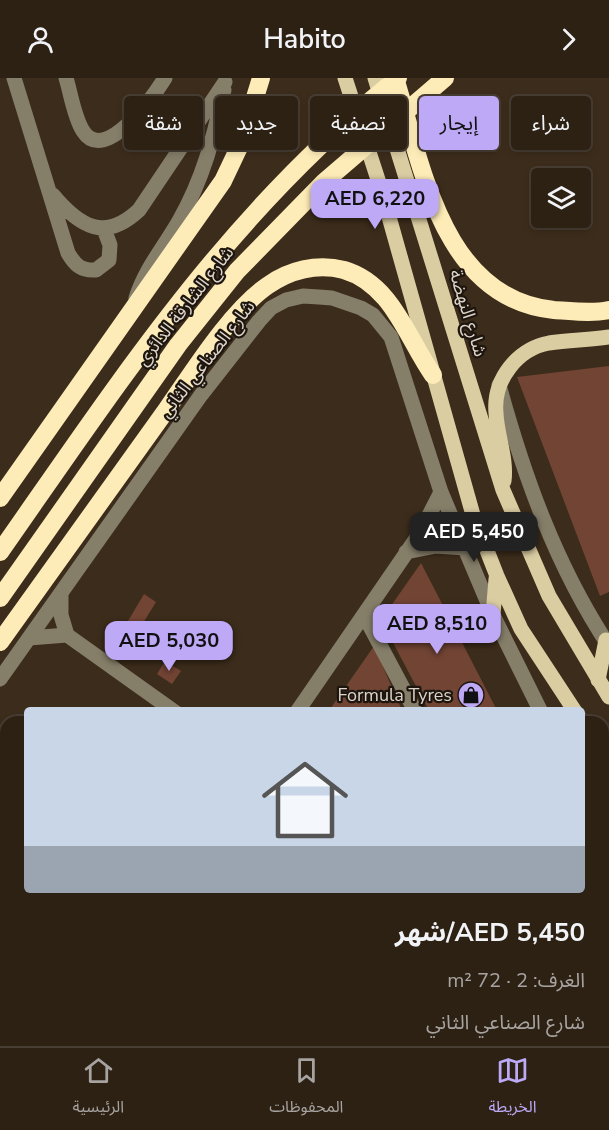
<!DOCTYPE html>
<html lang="ar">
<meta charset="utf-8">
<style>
body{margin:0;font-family:"Nunito Sans","Noto Sans Arabic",sans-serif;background:#35291d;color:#f1f3f6;direction:rtl;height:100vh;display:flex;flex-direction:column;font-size:22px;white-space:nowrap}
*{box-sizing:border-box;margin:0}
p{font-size:20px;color:#a7a3a0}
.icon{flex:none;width:33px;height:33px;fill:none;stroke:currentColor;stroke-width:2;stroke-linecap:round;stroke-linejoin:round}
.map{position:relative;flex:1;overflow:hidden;direction:ltr}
.details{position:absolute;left:0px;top:638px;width:609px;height:332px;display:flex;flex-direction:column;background:#2d2114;border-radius:18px 18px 0 0;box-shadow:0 3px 9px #0003,0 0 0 2px #483e34;direction:rtl}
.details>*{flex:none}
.hud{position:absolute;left:18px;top:18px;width:573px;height:54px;direction:rtl;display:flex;gap:12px}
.tools{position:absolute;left:531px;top:90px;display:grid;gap:12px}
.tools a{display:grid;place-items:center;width:60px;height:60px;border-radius:6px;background:#2d2114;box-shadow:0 3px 9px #0003,0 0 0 2px #483e34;font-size:30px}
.price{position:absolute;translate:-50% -51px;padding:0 14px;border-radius:12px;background:#bda9f5;color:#111;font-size:20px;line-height:39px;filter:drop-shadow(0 2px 3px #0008)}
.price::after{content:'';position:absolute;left:50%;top:36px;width:18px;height:14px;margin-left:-9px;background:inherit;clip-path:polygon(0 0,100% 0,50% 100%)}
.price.selected{background:#222;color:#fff}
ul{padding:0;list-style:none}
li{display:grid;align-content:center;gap:12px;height:318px;padding:0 24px}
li+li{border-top:2px solid #483e34}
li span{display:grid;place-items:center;height:186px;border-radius:6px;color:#555}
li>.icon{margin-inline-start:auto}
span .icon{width:108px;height:108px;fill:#fffc;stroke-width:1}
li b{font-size:26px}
.pill{padding:0 21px;border-radius:6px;background:#2d2114;box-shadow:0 3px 9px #0003,0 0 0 2px #483e34;font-size:21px;line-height:54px}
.pill.selected{background:#bda9f5;color:#111}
header{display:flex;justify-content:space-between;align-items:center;height:78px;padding:0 24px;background:#2d2114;font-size:27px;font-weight:600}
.menu{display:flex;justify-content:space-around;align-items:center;height:84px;border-top:2px solid #483e34;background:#2d2114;font-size:16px;color:#a7a3a0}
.menu a{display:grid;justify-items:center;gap:3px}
.menu .selected{color:#bda9f5}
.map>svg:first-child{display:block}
.building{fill:#724434}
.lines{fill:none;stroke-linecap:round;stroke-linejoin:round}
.minor{stroke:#857e69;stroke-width:15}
.major{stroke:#dbcda2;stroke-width:15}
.highway{stroke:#feecb8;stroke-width:18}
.labels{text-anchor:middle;stroke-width:4.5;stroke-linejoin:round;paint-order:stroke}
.street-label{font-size:18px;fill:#ded3c9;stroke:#1d160f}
.poi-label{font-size:18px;fill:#ded3c9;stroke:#1d160f;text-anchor:end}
</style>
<header><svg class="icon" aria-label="forward" viewBox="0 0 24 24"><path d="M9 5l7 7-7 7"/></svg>Habito<svg class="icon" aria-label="person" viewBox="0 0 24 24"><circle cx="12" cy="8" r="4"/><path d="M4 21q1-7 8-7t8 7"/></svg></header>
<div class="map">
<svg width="609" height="968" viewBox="0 0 609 968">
<rect width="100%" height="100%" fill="#3c2c1b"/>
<path class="building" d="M609,288V514L600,518L517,299Z
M421,485L503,644H435L381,542Z
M144,516L156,524L140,550L128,543Z
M374,568L407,644H321Z
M165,583L181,593L172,606L157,596Z
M603,777L609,785V880L603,872Z
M603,922L609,929V968H482L478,963H603Z
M96,963H215L211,968H100Z
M286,963H449L453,968H290Z"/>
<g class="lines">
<path class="minor" d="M14,0L68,175C75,187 81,193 96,192L109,182L110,167L104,151
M66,0C71,16 74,39 83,53C105,88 155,16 165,0
M53,117C80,149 105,164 139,132L225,4
M136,220C145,191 164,169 179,143C203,101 214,59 224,12
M499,307C524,398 556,488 609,568
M406,474L436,468L466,470
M61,515V537L67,557L189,644
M364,537L421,644
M29,560L67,557
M0,601L201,317L259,243L271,230L286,222L303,218L319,219L332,220L361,230L373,237L391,259L441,414L493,537L546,644
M290,644L420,455L441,414
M603,733L609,740
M603,895L609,903
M70,963L74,968
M263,963L267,968
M461,963L465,968
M229,968L232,963"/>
<path class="major" d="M345,0L382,114L473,437L497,498L521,551L582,644
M375,0L503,412L549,518L609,619
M504,403C507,380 497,358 496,335C493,302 517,271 549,265C569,262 589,262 609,259
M493,537L496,501
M598,602L606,562
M603,675L609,683"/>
<path class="highway" d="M395,0C422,87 442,221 554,232C572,233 592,236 609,232
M0,420L223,103L241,65L261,0
M0,474C122,300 229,134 398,0
M0,520L178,267L237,193L324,104L445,0
M0,564C56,486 111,409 167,331C193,294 230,234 267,208C289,192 317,185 344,192C392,206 407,260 433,297"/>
</g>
<defs>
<symbol id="shop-disc" viewBox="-11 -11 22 22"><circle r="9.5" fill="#bda9f5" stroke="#1d160f"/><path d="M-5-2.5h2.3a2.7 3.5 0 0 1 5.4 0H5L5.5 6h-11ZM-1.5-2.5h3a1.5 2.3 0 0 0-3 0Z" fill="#111"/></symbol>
</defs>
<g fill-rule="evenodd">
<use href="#shop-disc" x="456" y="602" width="30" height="30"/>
</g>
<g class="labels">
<g class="street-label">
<text transform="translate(185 228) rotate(-52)" y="6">شارع الشارقة الدائري</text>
<text transform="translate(468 235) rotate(73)" y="6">شارع النهضة</text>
<text transform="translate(207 281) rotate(-52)" y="6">شارع الصناعي الثاني</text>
</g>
<g class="poi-label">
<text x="452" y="623">Formula Tyres</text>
</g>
</g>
</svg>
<div class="tools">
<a><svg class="icon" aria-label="layers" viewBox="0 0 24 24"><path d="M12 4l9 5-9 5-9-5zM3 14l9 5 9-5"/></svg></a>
</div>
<b class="price" style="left:375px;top:152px">AED 6,220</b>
<b class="price selected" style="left:474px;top:485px">AED 5,450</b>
<b class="price" style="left:437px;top:577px">AED 8,510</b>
<b class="price" style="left:169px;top:594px">AED 5,030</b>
<div class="hud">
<a class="pill">شراء</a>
<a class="pill selected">إيجار</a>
<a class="pill">تصفية</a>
<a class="pill">جديد</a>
<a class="pill">شقة</a>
</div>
<section class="details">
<ul>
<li><span style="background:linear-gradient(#c9d6e8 75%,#9aa5b1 0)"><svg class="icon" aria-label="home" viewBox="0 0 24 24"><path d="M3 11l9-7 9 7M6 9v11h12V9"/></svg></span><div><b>AED 5,450/شهر</b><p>الغرف: 2 · 72 m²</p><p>شارع الصناعي الثاني</p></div></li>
</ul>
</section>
</div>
<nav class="menu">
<a class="selected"><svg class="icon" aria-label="map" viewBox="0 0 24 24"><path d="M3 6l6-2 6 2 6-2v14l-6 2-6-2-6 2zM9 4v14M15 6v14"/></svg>الخريطة</a>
<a><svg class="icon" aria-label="saved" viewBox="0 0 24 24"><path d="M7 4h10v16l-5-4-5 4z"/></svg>المحفوظات</a>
<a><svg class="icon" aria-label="home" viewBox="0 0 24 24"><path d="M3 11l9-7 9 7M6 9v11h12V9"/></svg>الرئيسية</a>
</nav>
